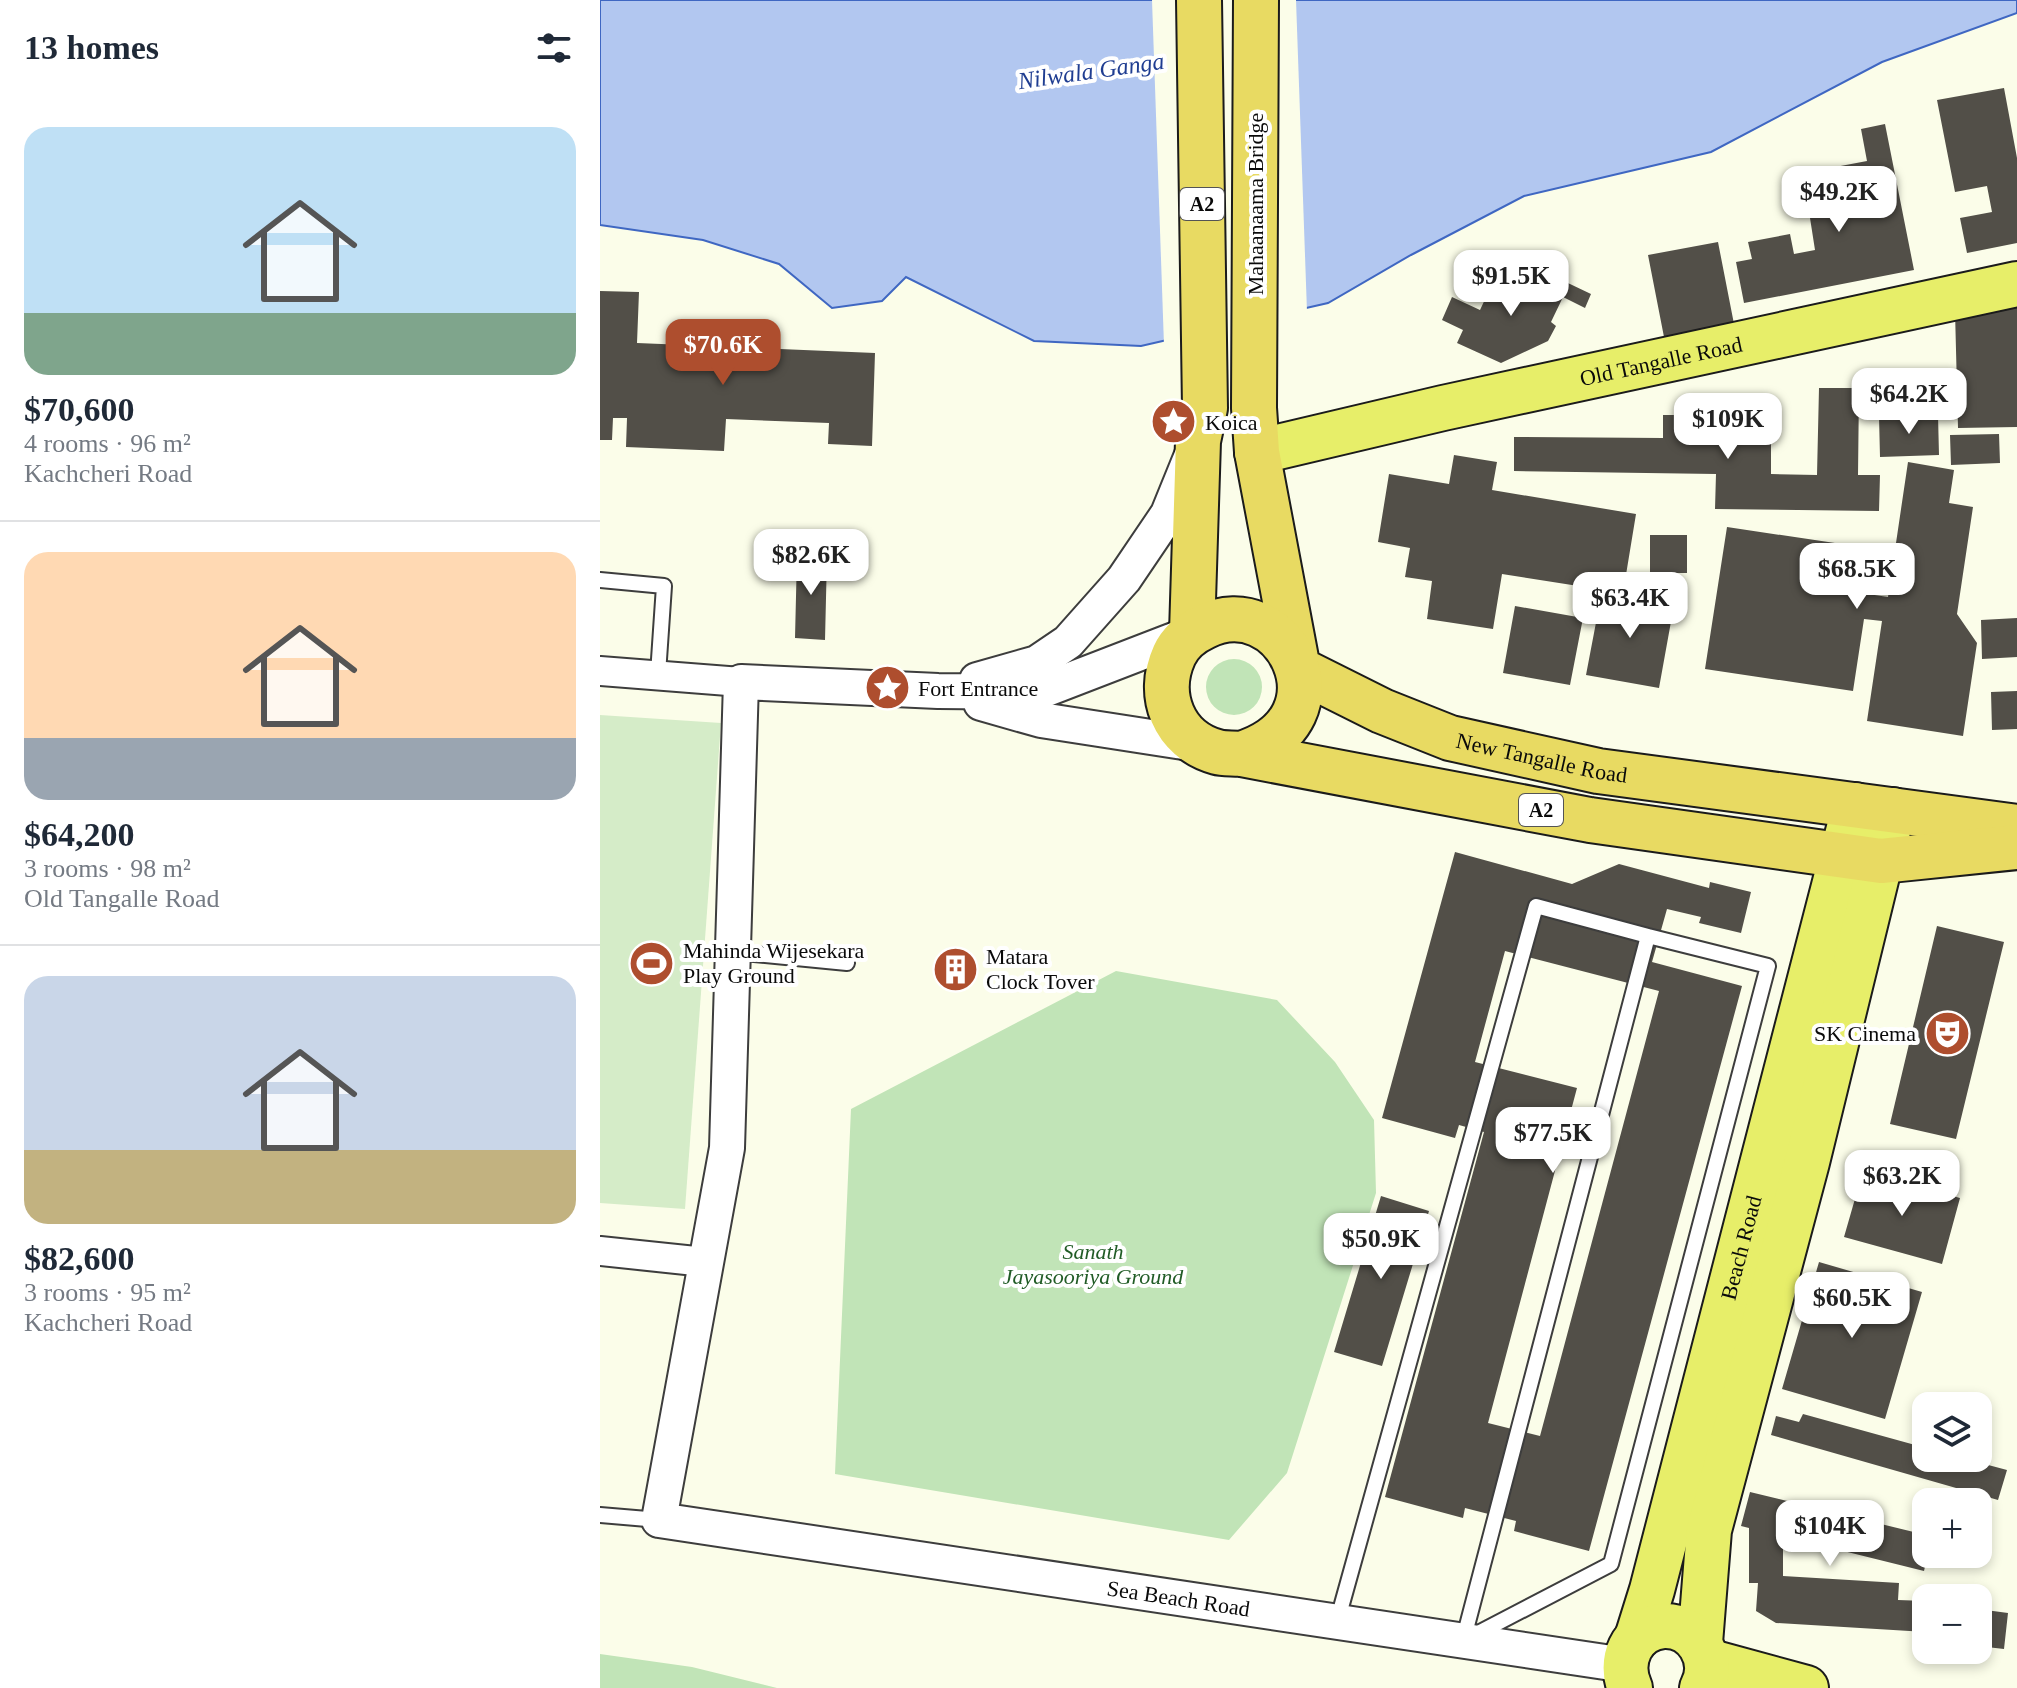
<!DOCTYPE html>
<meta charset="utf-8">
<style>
body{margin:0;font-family:Georgia,serif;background:#f2f2f3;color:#1f2937;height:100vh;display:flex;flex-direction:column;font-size:30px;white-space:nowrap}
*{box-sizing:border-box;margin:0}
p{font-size:26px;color:#747a83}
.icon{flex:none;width:44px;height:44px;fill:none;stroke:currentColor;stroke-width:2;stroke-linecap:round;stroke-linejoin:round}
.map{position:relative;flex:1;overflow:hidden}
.details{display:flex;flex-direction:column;background:#fff;width:600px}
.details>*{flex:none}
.tools{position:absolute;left:1312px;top:1392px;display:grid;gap:16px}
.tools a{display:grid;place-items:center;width:80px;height:80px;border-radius:16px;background:#fff;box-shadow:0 4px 12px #0003;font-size:40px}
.price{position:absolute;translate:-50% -68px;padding:0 18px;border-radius:16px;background:#fff;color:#222;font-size:26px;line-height:52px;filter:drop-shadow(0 2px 4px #0008)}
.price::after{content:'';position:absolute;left:50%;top:48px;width:24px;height:18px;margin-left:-12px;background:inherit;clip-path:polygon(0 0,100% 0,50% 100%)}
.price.selected{background:#ae4e2e;color:#fff}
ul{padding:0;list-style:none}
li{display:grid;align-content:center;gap:16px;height:424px;padding:0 24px}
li+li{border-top:2px solid #e0e1e3}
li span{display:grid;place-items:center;height:248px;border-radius:24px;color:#555}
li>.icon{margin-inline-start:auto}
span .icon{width:144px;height:144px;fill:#fffc;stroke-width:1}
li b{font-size:34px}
h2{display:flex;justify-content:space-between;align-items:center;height:96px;padding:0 24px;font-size:34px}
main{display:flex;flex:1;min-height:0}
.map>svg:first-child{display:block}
.green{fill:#c1e4b7}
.pitch{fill:#d5ecc8}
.water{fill:#b2c7f0;stroke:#3f67c2;stroke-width:2}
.pier{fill:#fbfde9}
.building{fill:#524f48;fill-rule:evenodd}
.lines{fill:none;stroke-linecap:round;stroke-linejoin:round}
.service-casing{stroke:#3d3d3d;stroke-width:18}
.minor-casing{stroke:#3d3d3d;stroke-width:32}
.tertiary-casing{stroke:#3d3d3d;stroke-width:38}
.primary-casing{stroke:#1b1b1b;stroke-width:48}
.trunk-casing{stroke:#1b1b1b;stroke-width:48}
.service{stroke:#fff;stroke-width:14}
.minor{stroke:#fff;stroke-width:28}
.tertiary{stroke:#fff;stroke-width:34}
.primary{stroke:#e7ee69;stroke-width:44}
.trunk{stroke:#e8da62;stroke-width:44}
.labels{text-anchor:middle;stroke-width:8;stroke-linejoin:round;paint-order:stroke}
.shield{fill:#fff;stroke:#545454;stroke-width:2}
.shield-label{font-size:20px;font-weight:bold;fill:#0a0a0a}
.street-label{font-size:22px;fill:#0a0a0a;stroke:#fff}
.poi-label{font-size:22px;fill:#0a0a0a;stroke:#fff;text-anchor:start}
.park-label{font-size:22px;font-style:italic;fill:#215c26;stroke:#fff}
.water-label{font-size:24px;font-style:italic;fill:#1f3d91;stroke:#fff}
</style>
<main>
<section class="details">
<h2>13 homes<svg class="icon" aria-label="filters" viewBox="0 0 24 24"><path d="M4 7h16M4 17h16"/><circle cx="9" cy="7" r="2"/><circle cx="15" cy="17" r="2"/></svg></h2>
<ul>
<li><span style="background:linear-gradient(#bfe0f5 75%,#7fa58c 0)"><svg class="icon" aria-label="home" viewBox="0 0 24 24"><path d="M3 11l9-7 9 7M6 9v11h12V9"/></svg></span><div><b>$70,600</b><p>4 rooms · 96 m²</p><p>Kachcheri Road</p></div></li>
<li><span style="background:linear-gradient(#ffd9b3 75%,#9aa5b1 0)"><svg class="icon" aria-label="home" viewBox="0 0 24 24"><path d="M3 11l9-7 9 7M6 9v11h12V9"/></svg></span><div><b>$64,200</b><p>3 rooms · 98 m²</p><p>Old Tangalle Road</p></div></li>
<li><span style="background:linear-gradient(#c9d6e8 70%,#c2b280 0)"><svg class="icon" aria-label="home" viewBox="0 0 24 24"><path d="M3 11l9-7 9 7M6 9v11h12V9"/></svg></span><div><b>$82,600</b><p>3 rooms · 95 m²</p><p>Kachcheri Road</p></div></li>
</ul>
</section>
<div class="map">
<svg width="1417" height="1688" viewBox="0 0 1417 1688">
<rect width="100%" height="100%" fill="#fbfde9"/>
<path class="green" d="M606 687a28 28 0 1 1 56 0a28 28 0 1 1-56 0Z
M516,971L677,1000L735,1062L774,1120L776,1193L687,1473L629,1540L235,1474L251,1109Z
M0,1654L92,1667L177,1688H0Z"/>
<path class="pitch" d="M0,715L121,723L85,1209L0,1203Z"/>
<path class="water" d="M0,0H1417V13L1282,62L1111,152L924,196L811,255L728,303L541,346L434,341L306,277L282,301L232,308L179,264L103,240L0,225Z"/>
<path class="pier" d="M552,0H696L707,312L564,345Z"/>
<path class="building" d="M1404,88L1417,158V243L1367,253L1360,218L1392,212L1387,186L1355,192L1337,100Z
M1285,124L1314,270L1144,303L1136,262L1152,259L1148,242L1190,234L1194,254L1215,250L1210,218L1238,213L1230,168L1267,161L1261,129Z
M1118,242L1134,324L1064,337L1048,255Z
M949,274L991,294L985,308L963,297L951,322L956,326L948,341L901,363L857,343L863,330L842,320L852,297L880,310L896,276L939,297Z
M0,291L39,292L37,343L275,353L272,446L228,444L229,423L126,419L124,451L26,447L27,418H13L12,440H0Z
M1417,300V427L1358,428L1355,311Z
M1219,388H1259L1258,475H1280L1279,511L1115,509L1116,474L914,471V437L1063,438V415H1093L1092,436L1171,437V474L1217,475Z
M1338,415L1339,455L1280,457L1279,416Z
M1399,434L1400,463L1351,465L1350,435Z
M854,455L897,462L892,490L1036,514L1023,593L902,574L893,629L827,619L832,581L805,577L810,548L778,542L789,474L849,484Z
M1308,462L1354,470L1349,503L1373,507L1357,614L1377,643L1363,736L1267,721L1282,621L1264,619L1253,691L1105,669L1127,527L1275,549L1268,594L1288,597Z
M1050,535H1087V573H1050Z
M197,555L227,556L225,640L195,638Z
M1002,591L1074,605L1059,688L986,675Z
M915,606L983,618L970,685L903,673Z
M1417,618V657L1382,659L1381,620Z
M1417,691V729L1392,730L1391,692Z
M855,852L972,884L1019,864L1109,888L1110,882L1151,892L1141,933L1099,923L1101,917L1067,909L1052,962L1142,986L989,1551L914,1531L916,1521L865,1508L863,1518L785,1497L884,1132L859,1125L855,1138L782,1118ZM905,951L1059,991L940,1436L888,1423L977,1088L875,1062Z
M1337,926L1404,942L1356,1139L1290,1124Z
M344,959L365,960V979L344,978Z
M1263,1171L1360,1198L1342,1264L1244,1237Z
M781,1196L829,1211L782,1366L734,1352Z
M1219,1262L1322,1292L1285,1419L1182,1389Z
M1203,1414L1326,1448V1458H1362L1407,1470L1398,1500L1171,1435L1176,1416L1199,1422Z
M1150,1492L1326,1535V1554H1328L1324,1571L1183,1536V1576L1299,1583L1298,1600L1326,1601V1632L1176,1623L1156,1611L1158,1583H1149V1528L1141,1526Z
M1378,1609L1408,1613L1404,1649L1378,1646Z"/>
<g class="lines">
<defs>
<path id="service" d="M0,580L64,586L58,674
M1048,936L1168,966L1011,1564L863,1641Z
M133,952L247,963
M0,1515L59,1520
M737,1622L936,906L1048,936"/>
<path id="minor" d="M0,671L141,682
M0,1251L105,1262"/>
<g id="tertiary">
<path id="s1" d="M592,633L439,692L338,691L141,682L127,1148L59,1520L1025,1665"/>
<path d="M377,680L437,663L468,642L524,579L568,514L592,455"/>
<path d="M381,703L441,720L596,744"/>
</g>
<g id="primary">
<path id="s2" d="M657,452L843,408L1417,284"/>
<path id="s3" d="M1037,1638L1052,1590L1255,805"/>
<path d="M1100,1643L1109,1530L1207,1162L1293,810"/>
<path d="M1107,1661L1206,1688"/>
<path d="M1030,1688C1018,1662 1031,1629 1063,1626C1096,1624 1117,1660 1102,1688"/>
</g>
<g id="trunk">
<path id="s4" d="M656,0L654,408L657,452L698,669L782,711L850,738L998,771L1417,827"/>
<path d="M592,633L598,441L605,408L599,0"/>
<path d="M641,754C754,719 683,586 604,627C591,633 580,642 574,655C556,695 573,740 617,752C624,754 633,753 641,754L990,820L1281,861L1417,847"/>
</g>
</defs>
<use href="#service" class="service-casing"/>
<use href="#minor" class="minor-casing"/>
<use href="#tertiary" class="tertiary-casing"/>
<use href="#primary" class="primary-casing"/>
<use href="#trunk" class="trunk-casing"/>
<use href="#service" class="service"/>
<use href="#minor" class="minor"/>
<use href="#tertiary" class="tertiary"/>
<use href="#primary" class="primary"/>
<use href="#trunk" class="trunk"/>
</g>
<defs>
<symbol id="sight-disc" viewBox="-11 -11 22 22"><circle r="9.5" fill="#ae4e2e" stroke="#fff"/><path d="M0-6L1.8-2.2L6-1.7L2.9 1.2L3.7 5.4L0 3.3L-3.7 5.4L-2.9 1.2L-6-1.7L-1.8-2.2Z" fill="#fff"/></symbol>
<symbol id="stadium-disc" viewBox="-11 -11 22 22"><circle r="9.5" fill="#ae4e2e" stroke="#fff"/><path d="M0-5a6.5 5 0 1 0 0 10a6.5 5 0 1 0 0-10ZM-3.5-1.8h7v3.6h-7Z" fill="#fff"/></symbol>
<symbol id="building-disc" viewBox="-11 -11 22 22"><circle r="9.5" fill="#ae4e2e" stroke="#fff"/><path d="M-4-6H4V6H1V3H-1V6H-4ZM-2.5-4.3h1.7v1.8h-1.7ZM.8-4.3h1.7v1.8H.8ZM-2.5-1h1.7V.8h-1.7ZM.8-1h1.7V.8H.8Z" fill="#fff"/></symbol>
<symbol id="theatre-disc" viewBox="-11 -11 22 22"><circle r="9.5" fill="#ae4e2e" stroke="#fff"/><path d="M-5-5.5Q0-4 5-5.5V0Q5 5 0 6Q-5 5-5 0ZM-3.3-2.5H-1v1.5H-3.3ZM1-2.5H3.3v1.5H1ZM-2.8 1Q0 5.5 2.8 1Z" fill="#fff"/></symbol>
</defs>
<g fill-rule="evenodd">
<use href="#sight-disc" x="548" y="396" width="51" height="51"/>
<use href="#sight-disc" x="262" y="662" width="51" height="51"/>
<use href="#stadium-disc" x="26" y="938" width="51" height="51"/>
<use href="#building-disc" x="330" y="944" width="51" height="51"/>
<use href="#theatre-disc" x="1322" y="1008" width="51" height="51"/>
</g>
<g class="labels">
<g class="shield">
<rect x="580" y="188" width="44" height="32" rx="6"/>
<rect x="919" y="794" width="44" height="32" rx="6"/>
</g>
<g class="shield-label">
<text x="602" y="211">A2</text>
<text x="941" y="817">A2</text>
</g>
<g class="street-label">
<text transform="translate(655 204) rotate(-90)" y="8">Mahaanaama Bridge</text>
<text dy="8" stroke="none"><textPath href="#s2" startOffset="414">Old Tangalle Road</textPath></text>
<text dy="8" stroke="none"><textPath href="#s4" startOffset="934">New Tangalle Road</textPath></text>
<text dy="8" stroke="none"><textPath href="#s3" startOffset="404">Beach Road</textPath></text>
<text dy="8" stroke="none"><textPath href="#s1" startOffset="1832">Sea Beach Road</textPath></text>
</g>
<g class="poi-label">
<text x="605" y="430">Koica</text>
<text x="318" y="696">Fort Entrance</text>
<text x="83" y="958">Mahinda Wijesekara<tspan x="83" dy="25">Play Ground</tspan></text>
<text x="386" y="964">Matara<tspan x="386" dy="25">Clock Tover</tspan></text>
<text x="1316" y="1041" text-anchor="end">SK Cinema</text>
</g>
<g class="park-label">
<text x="493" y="1259">Sanath<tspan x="493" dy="25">Jayasooriya Ground</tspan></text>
</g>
<g class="water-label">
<text transform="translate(491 71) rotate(-8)" y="8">Nilwala Ganga</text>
</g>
</g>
</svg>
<div class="tools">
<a><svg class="icon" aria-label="layers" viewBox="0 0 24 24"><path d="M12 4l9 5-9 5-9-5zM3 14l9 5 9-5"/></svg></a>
<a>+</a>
<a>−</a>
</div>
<b class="price" style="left:1239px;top:234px">$49.2K</b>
<b class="price" style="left:911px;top:318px">$91.5K</b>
<b class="price selected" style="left:123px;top:387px">$70.6K</b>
<b class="price" style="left:1309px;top:436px">$64.2K</b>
<b class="price" style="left:1128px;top:461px">$109K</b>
<b class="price" style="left:211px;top:597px">$82.6K</b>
<b class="price" style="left:1257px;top:611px">$68.5K</b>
<b class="price" style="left:1030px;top:640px">$63.4K</b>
<b class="price" style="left:953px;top:1175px">$77.5K</b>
<b class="price" style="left:1302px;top:1218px">$63.2K</b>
<b class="price" style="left:781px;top:1281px">$50.9K</b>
<b class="price" style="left:1252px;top:1340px">$60.5K</b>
<b class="price" style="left:1230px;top:1568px">$104K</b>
</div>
</main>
